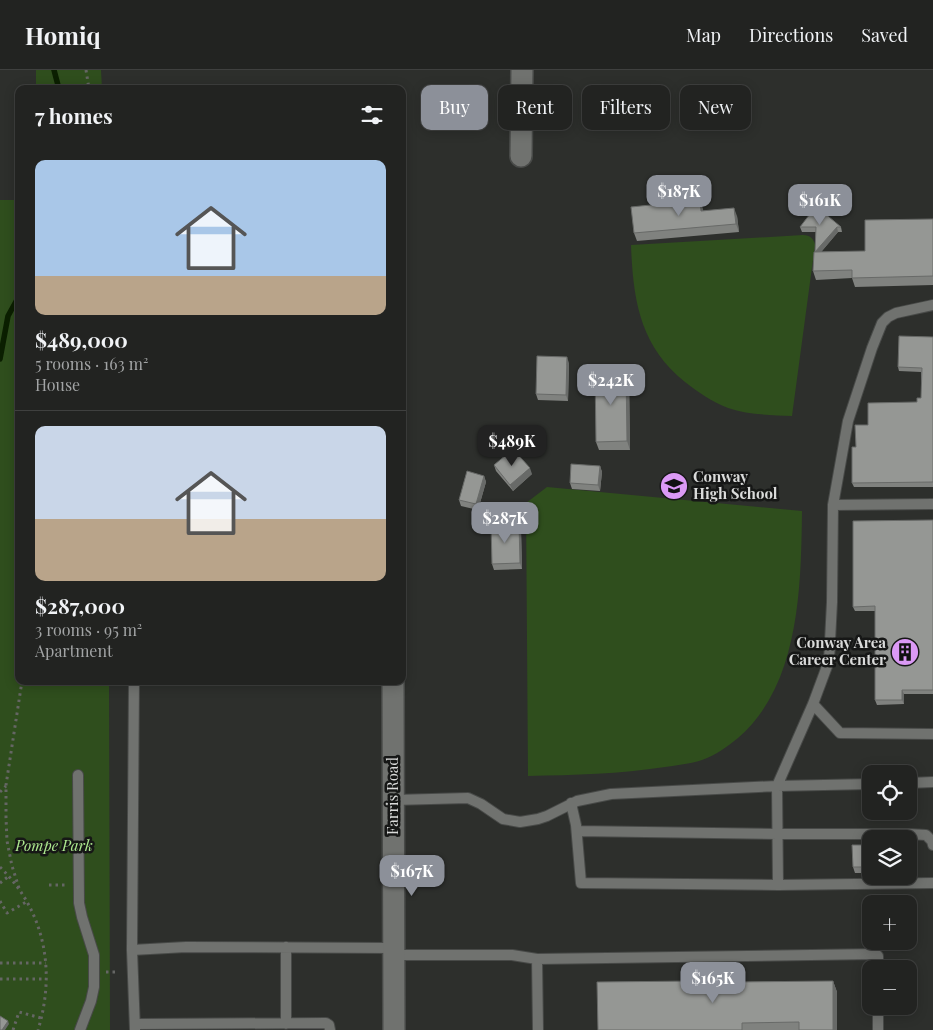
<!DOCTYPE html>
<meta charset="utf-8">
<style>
body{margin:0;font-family:"Playfair Display",serif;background:#2a2b2a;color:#f1f3f6;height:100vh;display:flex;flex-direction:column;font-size:19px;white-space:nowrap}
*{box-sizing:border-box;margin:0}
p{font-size:16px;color:#a2a4a5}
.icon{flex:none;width:28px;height:28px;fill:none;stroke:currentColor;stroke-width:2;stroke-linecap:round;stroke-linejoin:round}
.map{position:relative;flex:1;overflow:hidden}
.panel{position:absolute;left:15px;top:15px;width:391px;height:600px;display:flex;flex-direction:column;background:#222321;border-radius:10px;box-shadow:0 2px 12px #0003,0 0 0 1px #3f403f}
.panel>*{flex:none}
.banner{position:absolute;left:421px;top:15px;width:436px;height:45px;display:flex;gap:10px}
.fabs{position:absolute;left:862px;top:695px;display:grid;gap:10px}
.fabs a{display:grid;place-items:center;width:55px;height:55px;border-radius:10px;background:#222321;box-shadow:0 2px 12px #0003,0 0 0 1px #3f403f;font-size:25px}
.price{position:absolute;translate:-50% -42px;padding:0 11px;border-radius:10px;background:#8c9099;color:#fff;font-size:16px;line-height:32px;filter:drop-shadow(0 1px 2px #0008)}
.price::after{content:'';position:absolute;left:50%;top:30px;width:15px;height:11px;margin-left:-8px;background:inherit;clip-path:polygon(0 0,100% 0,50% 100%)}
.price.on{background:#222;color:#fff}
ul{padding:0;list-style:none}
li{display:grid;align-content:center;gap:10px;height:265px;padding:0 20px}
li+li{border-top:1px solid #3f403f}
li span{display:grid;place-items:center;height:155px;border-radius:10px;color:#555}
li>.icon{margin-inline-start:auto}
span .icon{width:90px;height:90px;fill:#fffc;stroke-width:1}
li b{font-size:21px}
h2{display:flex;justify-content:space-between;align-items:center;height:60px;padding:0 20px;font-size:21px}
.tag{padding:0 18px;border-radius:10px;background:#222321;box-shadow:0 2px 12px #0003,0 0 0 1px #3f403f;font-size:18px;line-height:45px}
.tag.on{background:#8c9099;color:#fff}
header{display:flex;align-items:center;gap:30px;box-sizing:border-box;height:70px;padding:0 25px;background:#222321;border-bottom:1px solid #3f403f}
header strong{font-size:24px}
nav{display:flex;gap:28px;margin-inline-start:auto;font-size:18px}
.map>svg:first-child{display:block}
.green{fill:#2f4e1d}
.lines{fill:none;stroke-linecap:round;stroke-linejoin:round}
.stream{stroke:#0b1f01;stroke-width:5.5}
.service-casing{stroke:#484a48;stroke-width:12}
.minor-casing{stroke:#484a48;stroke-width:24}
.path{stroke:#656664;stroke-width:3;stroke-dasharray:2.5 4;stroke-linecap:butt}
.service{stroke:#70726f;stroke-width:10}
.minor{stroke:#70726f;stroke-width:21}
.wall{fill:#80827f}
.shaded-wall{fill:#686a68}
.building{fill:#959794;stroke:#686a68}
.labels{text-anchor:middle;stroke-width:5;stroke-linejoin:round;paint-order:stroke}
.poi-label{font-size:15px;font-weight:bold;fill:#dadbda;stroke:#161716;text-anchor:start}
.street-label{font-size:15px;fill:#dadbda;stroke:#161716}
.park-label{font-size:15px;font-style:italic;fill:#ade98f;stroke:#161716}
</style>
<header>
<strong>Homiq</strong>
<nav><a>Map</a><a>Directions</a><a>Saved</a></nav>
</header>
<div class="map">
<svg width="933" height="960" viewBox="0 0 933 960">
<rect width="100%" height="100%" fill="#2d2f2c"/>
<path class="green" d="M36,0H101L102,19H36Z
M0,130H19V611H109L110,960H0Z
M803,165C810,165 814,169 815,175L792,346C771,345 748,345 728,338C712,332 698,322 685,312C640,276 633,230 631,175Z
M547,417L802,441C801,516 800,615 738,668C727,677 716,685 702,690C691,694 677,695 665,697C620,704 574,705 528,706L526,433Z"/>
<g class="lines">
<path class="stream" d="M54,0L59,19
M0,289L8,246L19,226"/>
<defs>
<path id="service" d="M833,435L933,434
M134,611L132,880L135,960
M813,634L840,663L933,664
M78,705L79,833L82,847L94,885V917L91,931L80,960
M909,713L933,712
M871,714L777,716L813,634L829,591L832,532L833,435L848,351L872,278L882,253L888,247L896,243L933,235
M394,730L468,728L481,734L503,749L520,752L538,749L547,746L577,731L611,724L777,716L778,815
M571,733L576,755L581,813L778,815L933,813
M577,761L777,764H909L926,765L932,771L933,775
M132,880L186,877L393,878
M393,885H512L537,889
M878,936V960
M135,954L326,953L329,955L330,960
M286,954V877
M538,960L537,889L876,884L878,886V899"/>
<path id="minor" d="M521,86L522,0
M393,611L394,960"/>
</defs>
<use href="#service" class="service-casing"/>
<use href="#minor" class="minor-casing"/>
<path class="path" d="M86,0L89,19
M0,722L6,716
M0,797C45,841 56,901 38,960
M0,813L9,806
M49,815H66
M19,818L12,796L7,771L6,748V715L22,611
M0,831L7,843L26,832
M0,893H46
M106,902H118
M0,909H46
M13,960L19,942L41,948"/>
<use href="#service" class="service"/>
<use href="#minor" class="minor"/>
</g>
<path class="wall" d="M700,130L703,141L737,146L739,162L637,171L634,163Z
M933,149V215L855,217L852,208L816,210L813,201L815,182L816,162H802L800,157H841L842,162H838L821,182L865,181Z
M933,267V417H854L852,413L856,377L868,355L917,332L921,328V302L899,301L898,297Z
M569,293L568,331L538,330L536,324Z
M626,301L629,309L630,380H599L596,372Z
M494,395L532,404L513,421L496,401Z
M600,396L602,402L600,421L572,419L570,413Z
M484,406L486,412L478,440L461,436L459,430Z
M933,450V624H904V634L877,635L875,630V541H855L853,537Z
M519,454L521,460L522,499L494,500L492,494Z
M909,774H910L913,780V803H909Z
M871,775V803H855L853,797Z
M736,902L740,912L833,911L837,922V960H598L695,911Z"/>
<path class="shaded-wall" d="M700,130L703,139L704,149L701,141Z
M734,138L737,146L739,162L736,154Z
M837,157L838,162L817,187L815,182Z
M567,287L569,293L568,331L566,325Z
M626,301L629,309L630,380L627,371Z
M600,396L602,402L600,421L598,415Z
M530,398L532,404L513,421L510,415Z
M484,406L486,412L478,440L476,434Z
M519,454L521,460L522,499L520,493Z
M902,620L904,624V634L902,630Z
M910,774L913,780V803L911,797Z
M736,902L741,914L736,912Z
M833,911L837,922V960H833Z
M8,951L9,954L5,960H2Z"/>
<path class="building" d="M700,130L701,141L734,138L736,154L634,163L631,137Z
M816,136L841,157H837L815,182L816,157H800Z
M933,149V206L852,208V200L813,201L814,182L865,181V150Z
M899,266L933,267V412L852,413V377H856L855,355H868V333L917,332V328H921L922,298L898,297Z
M537,286L567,287L566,325L536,324Z
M595,301H626L627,371L596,372Z
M513,379L530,398L510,415L494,395Z
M571,394L600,396L598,415L570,413Z
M467,401L484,406L476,434L459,430Z
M933,450V620H902V630H875V536L853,537V451Z
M491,454H519L520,493L492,494Z
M909,774H910L911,797H909Z
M852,775H871V797H853Z
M736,902V912L833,911V960H799V952L742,953V960H598L597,912L695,911V903Z
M0,946L8,951L2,960H0Z"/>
<defs>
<symbol id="school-disc" viewBox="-11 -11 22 22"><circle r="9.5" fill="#db99f5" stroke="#161716"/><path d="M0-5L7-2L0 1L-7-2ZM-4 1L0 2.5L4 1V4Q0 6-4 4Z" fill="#111"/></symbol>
<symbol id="building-disc" viewBox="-11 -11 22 22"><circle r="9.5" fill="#db99f5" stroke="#161716"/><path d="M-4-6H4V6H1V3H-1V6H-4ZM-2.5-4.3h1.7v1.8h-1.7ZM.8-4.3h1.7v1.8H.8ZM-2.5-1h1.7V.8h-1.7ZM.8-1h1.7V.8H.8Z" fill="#111"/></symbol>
</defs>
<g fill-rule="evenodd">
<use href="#school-disc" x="658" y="400" width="32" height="32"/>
<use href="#building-disc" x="889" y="566" width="32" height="32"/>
</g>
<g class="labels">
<g class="poi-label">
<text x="693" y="412">Conway<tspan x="693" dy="17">High School</tspan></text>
<text x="886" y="578" text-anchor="end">Conway Area<tspan x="886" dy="17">Career Center</tspan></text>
</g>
<g class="street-label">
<text transform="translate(393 726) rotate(-90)" y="5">Farris Road</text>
</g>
<g class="park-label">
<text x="54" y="781">Pompe Park</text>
</g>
</g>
</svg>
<div class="fabs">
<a><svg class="icon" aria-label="locate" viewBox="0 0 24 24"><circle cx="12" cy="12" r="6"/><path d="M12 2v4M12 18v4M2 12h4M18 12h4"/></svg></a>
<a><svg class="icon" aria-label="layers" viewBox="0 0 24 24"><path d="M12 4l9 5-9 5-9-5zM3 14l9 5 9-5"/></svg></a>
<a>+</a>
<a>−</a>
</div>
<b class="price" style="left:679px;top:147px">$187K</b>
<b class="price" style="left:820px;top:156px">$161K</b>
<b class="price" style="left:611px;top:336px">$242K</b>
<b class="price on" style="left:512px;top:397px">$489K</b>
<b class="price" style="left:505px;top:474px">$287K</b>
<b class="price" style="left:412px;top:827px">$167K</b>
<b class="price" style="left:713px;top:934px">$165K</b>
<div class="banner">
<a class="tag on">Buy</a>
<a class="tag">Rent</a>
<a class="tag">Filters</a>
<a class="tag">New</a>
</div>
<section class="panel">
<h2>7 homes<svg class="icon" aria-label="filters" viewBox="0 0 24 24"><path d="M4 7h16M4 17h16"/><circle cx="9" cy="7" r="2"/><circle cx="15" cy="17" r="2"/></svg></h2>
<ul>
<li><span style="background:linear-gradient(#a9c7e8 75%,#b9a48a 0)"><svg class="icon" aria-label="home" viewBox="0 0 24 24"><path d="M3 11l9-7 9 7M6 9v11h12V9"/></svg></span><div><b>$489,000</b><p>5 rooms · 163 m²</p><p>House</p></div></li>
<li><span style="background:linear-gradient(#c9d6e8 60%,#b9a48a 0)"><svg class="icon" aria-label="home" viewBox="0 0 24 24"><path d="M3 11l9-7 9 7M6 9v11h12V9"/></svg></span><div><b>$287,000</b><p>3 rooms · 95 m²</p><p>Apartment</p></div></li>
</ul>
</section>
</div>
